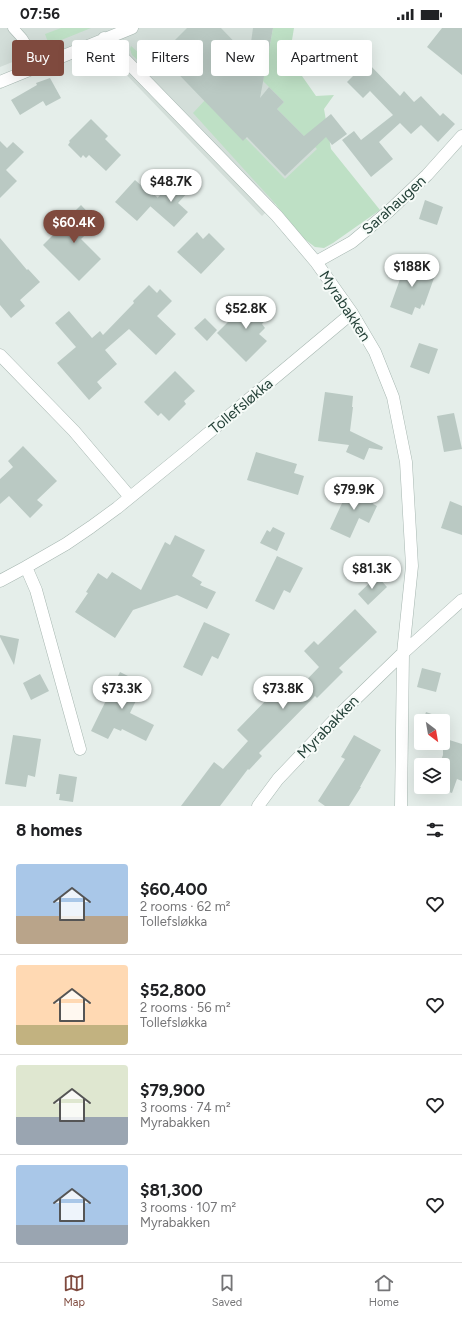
<!DOCTYPE html>
<meta charset="utf-8">
<style>
body{margin:0;font-family:Figtree,sans-serif;background:#f2f2f2;color:#202124;height:100vh;display:flex;flex-direction:column;font-size:15px;white-space:nowrap}
*{box-sizing:border-box;margin:0}
p{font-size:13px;color:#757577}
.icon{flex:none;width:22px;height:22px;fill:none;stroke:currentColor;stroke-width:2;stroke-linecap:round;stroke-linejoin:round}
.map{position:relative;height:778px;overflow:hidden}
.drawer{display:flex;flex-direction:column;background:#fff;flex:1}
.drawer>*{flex:none}
.banner{position:absolute;left:12px;top:12px;width:438px;height:36px;display:flex;gap:8px}
.needle{width:26px;rotate:149deg}
.fabs{position:absolute;left:414px;top:686px;display:grid;gap:8px}
.fabs a{display:grid;place-items:center;width:36px;height:36px;border-radius:4px;background:#fff;box-shadow:0 4px 16px #0002;font-size:20px}
.price{position:absolute;translate:-50% -34px;padding:0 9px;border-radius:14px;background:#fff;color:#222;font-size:13px;line-height:26px;filter:drop-shadow(0 1px 2px #0008)}
.price::after{content:'';position:absolute;left:50%;top:24px;width:12px;height:9px;margin-left:-6px;background:inherit;clip-path:polygon(0 0,100% 0,50% 100%)}
.price.selected{background:#7f4a3e;color:#fff}
ul{padding:0;list-style:none}
li{display:flex;align-items:center;gap:12px;height:100px;padding:0 16px}
li+li{border-top:1px solid #e0e0e0}
li span{display:grid;place-items:center;flex:none;width:112px;height:80px;border-radius:4px;color:#555}
li>.icon{margin-inline-start:auto}
span .icon{width:48px;height:48px;fill:#fffc;stroke-width:1}
li b{font-size:17px}
h2{display:flex;justify-content:space-between;align-items:center;height:48px;padding:0 16px;font-size:17px}
.pill{padding:0 14px;border-radius:4px;background:#fff;box-shadow:0 4px 16px #0002;font-size:14px;line-height:36px}
.pill.selected{background:#7f4a3e;color:#fff}
.status{display:flex;justify-content:space-between;align-items:center;height:28px;padding:0 20px;background:#fff;direction:ltr}
.status svg{height:11px;fill:currentColor}
.tabs{display:flex;justify-content:space-around;align-items:center;height:56px;border-top:1px solid #e0e0e0;background:#fff;font-size:11px;color:#757577}
.tabs a{display:grid;justify-items:center;gap:2px}
.tabs .selected{color:#7f4a3e}
.map>svg:first-child{display:block}
.built{fill:#d3ded9}
.green{fill:#bee0c5}
.building{fill:#bac9c3}
.lines{fill:none;stroke-linecap:round;stroke-linejoin:round}
.service-casing{stroke:#a7b7b1;stroke-width:11}
.minor-casing{stroke:#a7b7b1;stroke-width:13}
.service{stroke:#fff;stroke-width:10}
.minor{stroke:#fff;stroke-width:12}
.labels{text-anchor:middle;stroke-width:4;stroke-linejoin:round;paint-order:stroke}
.street-label{font-size:15px;fill:#244138;stroke:#f6fbf8}
</style>
<div class="status"><b>07:56</b><svg viewBox="0 0 49 12"><path d="M0 12V9h3v3zM5 12V6h3v6zM10 12V3h3v9zM15 12V0h3v12zM26 1h20v11H26zM47 4h2v5h-2z"/></svg></div>
<div class="map">
<svg width="462" height="778" viewBox="0 0 462 778">
<rect width="100%" height="100%" fill="#e5eeea"/>
<path class="built" d="M0,0H273L265,46L330,121L262,188L96,15L20,31L0,39Z"/>
<path class="green" d="M61,0H91L49,17L45,6Z
M273,0H294L288,36L302,48L316,68L334,67L324,81L331,121L380,182L333,215L324,220L315,219L303,210L272,172L193,85L207,70L285,151L317,121L277,81L284,74L263,53Z
M131,18L149,34L156,45L154,47L132,27L130,21Z"/>
<path class="building" d="M187,0H221L249,29L253,0H273L260,70L269,59L284,74L277,81L304,108L331,86L347,106L332,117L326,109L285,148L247,109L243,113L160,27Z
M442,0H462V47L427,19Z
M303,16L318,28L303,48L287,35Z
M367,34L400,68L404,63L414,74L421,68L440,88L443,85L455,96L438,114L421,97L411,106L400,95L379,114L393,131L371,149L342,112L354,103L361,112L393,87L370,63L363,70L347,54Z
M50,50L61,70L46,78L43,73L20,87L11,72L37,57L36,55Z
M91,91L108,108L105,111L121,127L106,143L89,127L86,130L83,127L81,130L68,117L70,114L69,113Z
M0,113L7,120L13,114L24,124L6,142L17,153L0,170Z
M175,151L189,163L178,175L188,184L174,199L150,178Z
M135,152L143,159L144,157L158,170L137,193L115,174Z
M425,172L443,179L437,197L419,191Z
M81,177L98,195L81,211L101,231L79,253L43,217L60,200L59,199Z
M197,204L203,211L209,205L225,221L201,246L177,224Z
M0,210L27,242L28,241L40,254L20,272L25,278L11,290L0,277Z
M408,229L425,235L421,245L434,250L424,278L422,276L420,281L415,279L412,287L390,279Z
M149,257L157,265L160,261L172,273L157,288L176,306L156,327L129,301L105,322L117,336L97,354L102,360L89,372L57,335L76,319L55,295L69,283L92,310L100,303L103,307L134,275L133,273Z
M249,273L257,280L262,275L272,285L262,296L265,300L259,306L267,313L246,334L217,305Z
M205,290L217,302L207,313L194,300Z
M419,315L438,321L429,346L410,339Z
M175,343L195,363L184,373L186,376L169,393L161,385L158,388L144,374Z
M325,364L353,368L352,379H353L350,403L383,419L382,422L369,420L364,432L346,424L349,417L318,413Z
M454,385L462,421L444,424L437,388Z
M23,418L57,453L37,472L43,477L30,490L9,468L0,476V451L13,439L8,433Z
M256,424L297,436L294,445L304,448L298,467L247,452Z
M351,456L377,468L373,476L377,478L369,495L359,490L350,510L330,501Z
M450,473L462,478V507L441,500Z
M273,499L285,505L277,523L260,515L267,502L270,504Z
M175,507L205,522L192,548L202,554L200,557L216,564L207,581L177,567L133,582L115,610L75,584L88,565L86,564L98,545L107,551L112,544L141,562L165,514L170,517Z
M277,528L303,540L290,565L284,562L274,582L255,573Z
M377,548L387,559L368,577L358,566Z
M355,581L377,604L339,640L343,644L317,670L315,668L259,725L262,728L249,742L248,741L220,778H181L214,734L223,741L248,713L237,702L282,656L292,667L319,639L304,623L314,613L318,617Z
M204,594L230,606L218,631L212,628L202,648L183,639Z
M0,607L19,611L14,637L0,609Z
M422,640L441,645L436,664L417,659Z
M120,644L144,656L130,685L154,697L146,713L122,701L121,703L114,700L108,711L91,703Z
M40,646L49,663L31,672L23,655Z
M426,684L446,691L443,700V693H423Z
M13,707L41,711L35,749L28,747L26,759L5,756Z
M354,707L381,722L360,759H361L349,778H325L318,773L345,731L341,729Z
M443,710L462,716V753L457,751L452,765L434,759H443V737H439L443,727Z
M59,746L77,749L73,774L59,772L60,766H56Z"/>
<g class="lines">
<defs>
<path id="service" d="M13,0L22,10L40,38"/>
<path id="minor" d="M104,10L277,188L316,234L352,285L375,324L393,369L406,434L412,538L403,625L401,778
M0,54L132,0
M316,234L352,214L389,183L427,147L462,108
M0,327L74,403L130,469
M26,539L66,516L91,499L117,480L187,423L352,285
M0,553L26,539L36,562L80,721
M258,778L278,751L340,686L403,625L462,572"/>
</defs>
<use href="#service" class="service-casing"/>
<use href="#minor" class="minor-casing"/>
<use href="#service" class="service"/>
<use href="#minor" class="minor"/>
</g>
<g class="labels">
<g class="street-label">
<text transform="translate(394 177) rotate(-42)" y="5">Sarahaugen</text>
<text transform="translate(345 278) rotate(57)" y="5">Myrabakken</text>
<text transform="translate(241 378) rotate(-40)" y="5">Tollefsløkka</text>
<text transform="translate(328 699) rotate(-46)" y="5">Myrabakken</text>
</g>
</g>
</svg>
<div class="fabs">
<a><svg class="needle" viewBox="-14 -14 28 28"><path d="M0-13l5 13h-10z" fill="#e53935"/><path d="M0 13l5-13h-10z" fill="#757577"/></svg></a>
<a><svg class="icon" aria-label="layers" viewBox="0 0 24 24"><path d="M12 4l9 5-9 5-9-5zM3 14l9 5 9-5"/></svg></a>
</div>
<b class="price" style="left:171px;top:175px">$48.7K</b>
<b class="price selected" style="left:74px;top:216px">$60.4K</b>
<b class="price" style="left:412px;top:260px">$188K</b>
<b class="price" style="left:246px;top:302px">$52.8K</b>
<b class="price" style="left:354px;top:483px">$79.9K</b>
<b class="price" style="left:372px;top:562px">$81.3K</b>
<b class="price" style="left:122px;top:682px">$73.3K</b>
<b class="price" style="left:283px;top:682px">$73.8K</b>
<div class="banner">
<a class="pill selected">Buy</a>
<a class="pill">Rent</a>
<a class="pill">Filters</a>
<a class="pill">New</a>
<a class="pill">Apartment</a>
</div>
</div>
<section class="drawer">
<h2>8 homes<svg class="icon" aria-label="filters" viewBox="0 0 24 24"><path d="M4 7h16M4 17h16"/><circle cx="9" cy="7" r="2"/><circle cx="15" cy="17" r="2"/></svg></h2>
<ul>
<li><span style="background:linear-gradient(#a9c7e8 65%,#b9a48a 0)"><svg class="icon" aria-label="home" viewBox="0 0 24 24"><path d="M3 11l9-7 9 7M6 9v11h12V9"/></svg></span><div><b>$60,400</b><p>2 rooms · 62 m²</p><p>Tollefsløkka</p></div><svg class="icon" aria-label="heart" viewBox="0 0 24 24"><path d="M12 20l-8-8c-3-5 5-10 8-4 3-6 11-1 8 4z"/></svg></li>
<li><span style="background:linear-gradient(#ffd9b3 75%,#c2b280 0)"><svg class="icon" aria-label="home" viewBox="0 0 24 24"><path d="M3 11l9-7 9 7M6 9v11h12V9"/></svg></span><div><b>$52,800</b><p>2 rooms · 56 m²</p><p>Tollefsløkka</p></div><svg class="icon" aria-label="heart" viewBox="0 0 24 24"><path d="M12 20l-8-8c-3-5 5-10 8-4 3-6 11-1 8 4z"/></svg></li>
<li><span style="background:linear-gradient(#dfe7d0 65%,#9aa5b1 0)"><svg class="icon" aria-label="home" viewBox="0 0 24 24"><path d="M3 11l9-7 9 7M6 9v11h12V9"/></svg></span><div><b>$79,900</b><p>3 rooms · 74 m²</p><p>Myrabakken</p></div><svg class="icon" aria-label="heart" viewBox="0 0 24 24"><path d="M12 20l-8-8c-3-5 5-10 8-4 3-6 11-1 8 4z"/></svg></li>
<li><span style="background:linear-gradient(#a9c7e8 75%,#9aa5b1 0)"><svg class="icon" aria-label="home" viewBox="0 0 24 24"><path d="M3 11l9-7 9 7M6 9v11h12V9"/></svg></span><div><b>$81,300</b><p>3 rooms · 107 m²</p><p>Myrabakken</p></div><svg class="icon" aria-label="heart" viewBox="0 0 24 24"><path d="M12 20l-8-8c-3-5 5-10 8-4 3-6 11-1 8 4z"/></svg></li>
</ul>
</section>
<nav class="tabs">
<a class="selected"><svg class="icon" aria-label="map" viewBox="0 0 24 24"><path d="M3 6l6-2 6 2 6-2v14l-6 2-6-2-6 2zM9 4v14M15 6v14"/></svg>Map</a>
<a><svg class="icon" aria-label="saved" viewBox="0 0 24 24"><path d="M7 4h10v16l-5-4-5 4z"/></svg>Saved</a>
<a><svg class="icon" aria-label="home" viewBox="0 0 24 24"><path d="M3 11l9-7 9 7M6 9v11h12V9"/></svg>Home</a>
</nav>
